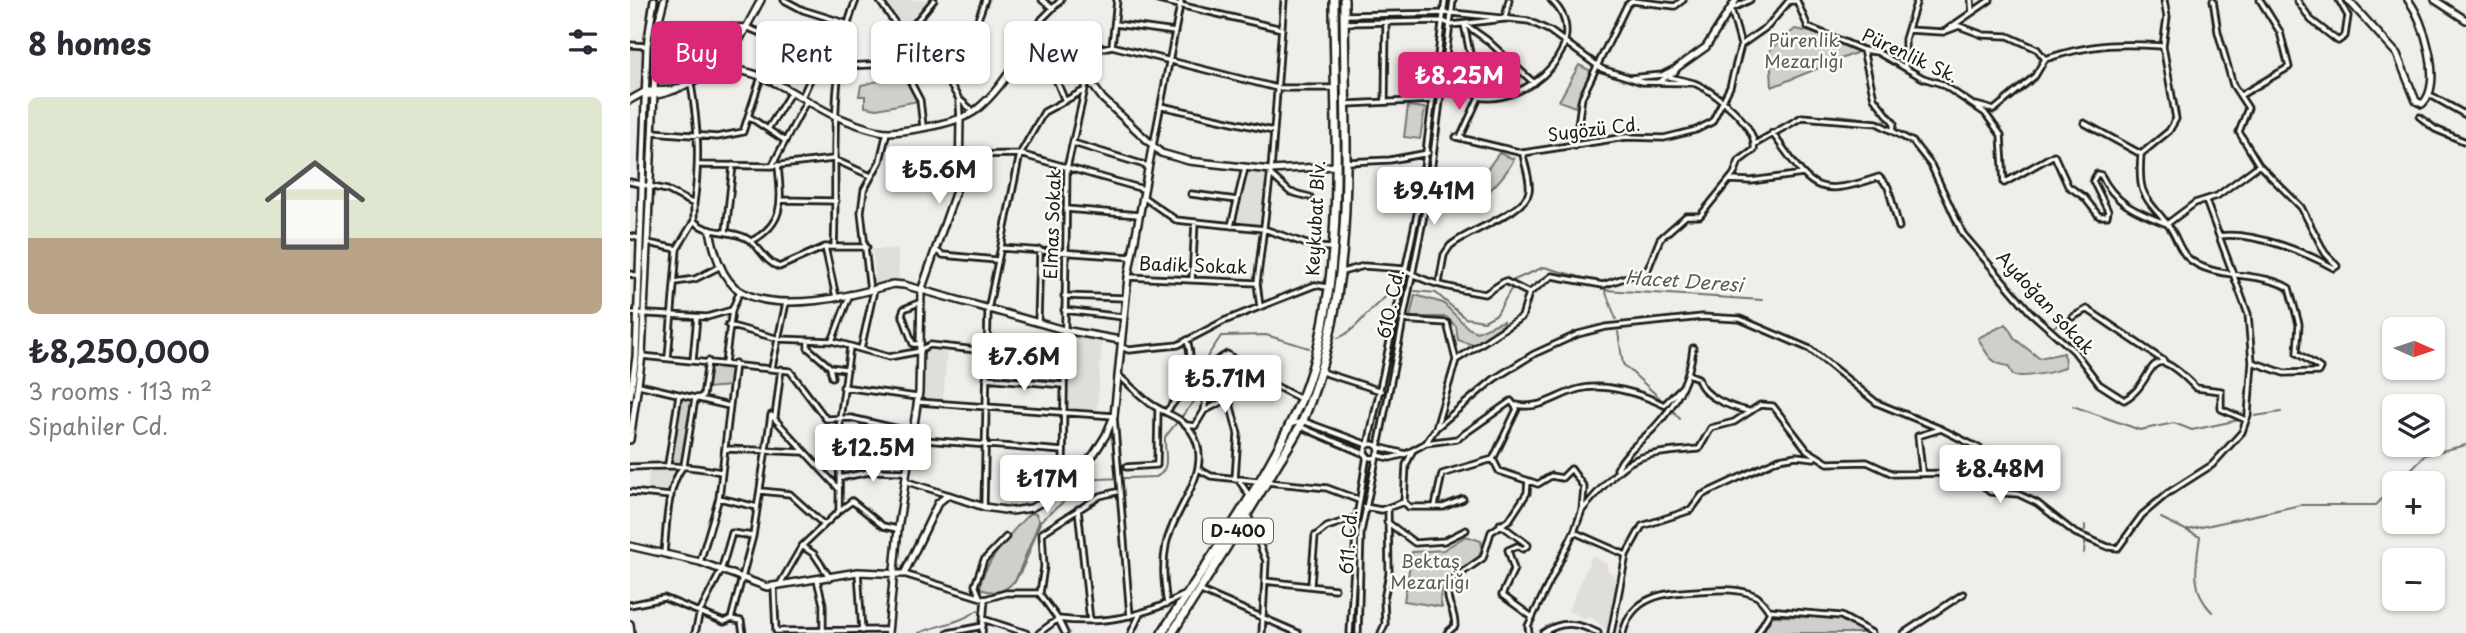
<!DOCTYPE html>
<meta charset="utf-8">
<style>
body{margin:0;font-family:"Playpen Sans",sans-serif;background:#f7f7f7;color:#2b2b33;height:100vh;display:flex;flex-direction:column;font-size:26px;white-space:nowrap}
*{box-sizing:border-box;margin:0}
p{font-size:23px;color:#7c7c81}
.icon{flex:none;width:38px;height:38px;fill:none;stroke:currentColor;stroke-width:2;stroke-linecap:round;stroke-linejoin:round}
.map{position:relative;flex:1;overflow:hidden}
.side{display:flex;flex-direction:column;background:#fff;width:630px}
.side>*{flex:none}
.guide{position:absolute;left:21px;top:21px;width:665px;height:63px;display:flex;gap:14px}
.needle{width:46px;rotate:93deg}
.tools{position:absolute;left:1752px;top:317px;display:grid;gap:14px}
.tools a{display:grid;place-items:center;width:63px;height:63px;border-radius:10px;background:#fff;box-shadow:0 2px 5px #0004;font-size:35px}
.price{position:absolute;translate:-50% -60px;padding:0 16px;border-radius:7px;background:#fff;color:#222;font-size:23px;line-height:46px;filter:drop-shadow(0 2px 4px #0008)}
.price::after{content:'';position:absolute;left:50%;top:42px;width:21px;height:16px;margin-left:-10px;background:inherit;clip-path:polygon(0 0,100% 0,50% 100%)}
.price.on{background:#db2777;color:#fff}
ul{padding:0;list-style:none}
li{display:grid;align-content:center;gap:14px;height:371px;padding:0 28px}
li+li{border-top:2px solid #e1e1e2}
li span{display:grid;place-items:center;height:217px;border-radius:10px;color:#555}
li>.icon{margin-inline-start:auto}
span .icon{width:126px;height:126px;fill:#fffc;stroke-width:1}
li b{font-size:30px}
h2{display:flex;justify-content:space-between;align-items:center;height:84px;padding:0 28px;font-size:30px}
.pill{padding:0 24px;border-radius:10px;background:#fff;box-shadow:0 2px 5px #0004;font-size:24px;line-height:63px}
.pill.on{background:#db2777;color:#fff}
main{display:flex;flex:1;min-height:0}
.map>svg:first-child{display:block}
.built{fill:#e0deda}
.green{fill:#d0cfcc;stroke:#767674;stroke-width:2}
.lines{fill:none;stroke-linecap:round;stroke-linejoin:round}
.stream{stroke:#706f6d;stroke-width:2}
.street-casing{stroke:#1c1c1c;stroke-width:9}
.secondary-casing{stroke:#1c1c1c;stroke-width:10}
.highway-casing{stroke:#1c1c1c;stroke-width:12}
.street{stroke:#fdfcf7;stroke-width:3.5}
.secondary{stroke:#fdfcf7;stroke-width:5}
.highway{stroke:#fdfcf7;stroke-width:7}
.labels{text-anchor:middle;stroke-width:5;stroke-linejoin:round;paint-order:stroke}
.shield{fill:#fdfcf7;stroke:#605f5e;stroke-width:2}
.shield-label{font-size:16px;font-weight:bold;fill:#1c1c1c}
.park-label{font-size:18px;fill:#5b5b5a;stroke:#fdfcf7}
.street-label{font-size:18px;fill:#1c1c1c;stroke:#fdfcf7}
.water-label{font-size:19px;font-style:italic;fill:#5b5b59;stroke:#fdfcf7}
</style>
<main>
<section class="side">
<h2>8 homes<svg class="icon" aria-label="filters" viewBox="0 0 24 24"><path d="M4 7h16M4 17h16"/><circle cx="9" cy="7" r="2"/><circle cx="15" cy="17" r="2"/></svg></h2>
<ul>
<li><span style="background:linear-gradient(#dfe7d0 65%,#b9a48a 0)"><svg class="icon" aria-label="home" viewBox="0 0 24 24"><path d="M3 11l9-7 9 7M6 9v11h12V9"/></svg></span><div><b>₺8,250,000</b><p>3 rooms · 113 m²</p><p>Sipahiler Cd.</p></div></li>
</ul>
</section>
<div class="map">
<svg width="1836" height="633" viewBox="0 0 1836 633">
<rect width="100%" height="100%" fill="#f0eeea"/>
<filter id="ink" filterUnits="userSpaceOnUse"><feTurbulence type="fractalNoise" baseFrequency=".0143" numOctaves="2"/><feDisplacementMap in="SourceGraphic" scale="14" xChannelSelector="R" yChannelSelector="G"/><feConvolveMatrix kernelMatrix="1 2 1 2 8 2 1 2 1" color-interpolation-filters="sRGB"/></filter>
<g filter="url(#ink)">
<path class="built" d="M253,0H297L298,1L273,27Z
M0,48L15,49L13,91L0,94Z
M617,172L638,175L631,227L604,223Z
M242,249H268L269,281L246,283Z
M439,336L472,340L467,413L438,412Z
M299,348L317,351L313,401L293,400L295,355Z
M20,466L46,468L41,490L17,489Z
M962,556L977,564L978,571L989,579L977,630L958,615L956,619L938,611Z"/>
<path class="green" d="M1165,29L1200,36L1228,52L1142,87L1140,50Z
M263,65L277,67L276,78L288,101L247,109L235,107V96H229L231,85L262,78Z
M949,65L961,71L945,107L929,101Z
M778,106L795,108L790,139L774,137Z
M869,153L884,159C877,174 852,203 835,206C824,208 811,205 800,204L806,186L833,188L845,186Z
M785,295L813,303L838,328L847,332L873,321L874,326L846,346L828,340L826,326L816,317H780Z
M1376,324L1385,339L1409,358L1434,353L1435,367C1425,373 1393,378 1383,375L1378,366C1359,364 1356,351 1348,338Z
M79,362L104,365L101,386L75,388Z
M51,397L63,400L52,463H40Z
M400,513L406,514L410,523C399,547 390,605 351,589C347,572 385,527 400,513Z
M836,536L851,541C858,573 800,573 812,607L774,601L782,552L813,550Z
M1143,616L1207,617L1236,633H1132Z"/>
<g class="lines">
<path class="stream" d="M1208,115L1256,121
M884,280L914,267L964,281
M785,291L806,293L835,318L854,321L867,314L881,289
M986,319L975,290L1132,300
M1422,328L1445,313
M988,332L993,364L1034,402
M708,338C728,331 740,305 760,294
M1443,406L1510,430L1544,423L1562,430L1609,420
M1042,410L1050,419
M1625,416L1651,412
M1768,483L1795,455L1836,445
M1531,518L1570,537C1566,565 1560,590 1582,612
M1455,530V525
M1558,530L1670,505H1746L1764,487
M1454,553L1455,543
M385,582L409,522L453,486L467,479L526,477C542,469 534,453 535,437L566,399L577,357L591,336L636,335L679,348
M289,633C310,624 331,623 348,610"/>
<defs>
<path id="street" d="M154,0L173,10L218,24
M249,0L274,36L305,59L329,99L344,112
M412,0L421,7
M528,0L652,29
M1341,0L1342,12
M1534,0L1537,17L1533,46L1546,119L1539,131L1511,154C1508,195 1513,194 1538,225C1546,234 1548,248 1557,257C1582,281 1629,270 1659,288L1669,324L1667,353L1690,368L1688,372L1654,373L1622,362
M1583,0L1588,32L1603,85L1618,108L1609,132L1629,165L1671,207L1695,253L1707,266L1704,268C1675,252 1622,231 1589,236
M1667,0L1681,20L1708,41L1715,36L1718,16L1709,0
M716,15L823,13L899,21L920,31L972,69L1000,78
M875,18L879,0
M714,23L813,21L821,25L874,19
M485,24L545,32
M834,24L849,97C897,106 967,43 921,0
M836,25L857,40L904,83
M27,27H116L179,53L190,62L212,66L263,64L287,67L340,41L355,0
M1318,29L1360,0
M1278,30L1313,32L1329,26L1353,35L1378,36L1407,49L1415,59
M274,36L304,0
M0,45L17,46
M1111,45L1101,9L1120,0
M482,46L487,0
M1233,50L1244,98L1264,123L1263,129
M393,51L412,19L431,0
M425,62V77L435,101
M279,66L278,77L290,100L293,126
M1275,67V39L1287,0
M1032,75L1064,83L1012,82L1000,78Z
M1032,75L1048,67
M1028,82L1045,72L1048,67
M61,84C68,126 70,161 64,203
M1611,95L1659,67L1650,32L1630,0
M1802,96L1836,115
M172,97L184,71L183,58
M329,101L330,118
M755,102L756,21
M717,104L803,100
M1346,105L1364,110L1405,76L1415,59C1461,44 1484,43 1533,46
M531,106L643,131
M118,116L154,140
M1790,117L1805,129L1836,142
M1454,123L1511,154
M138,129L161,92
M23,132L87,137L113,132L131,77
M1142,133C1182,186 1181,200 1249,177L1258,187L1269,227
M831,136L849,97
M826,137L893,153L996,137L1034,138L1066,130L1082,122L1100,87L1111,45L1138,26L1159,1H1167L1178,27L1233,50L1247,52L1293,78L1312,84L1355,113L1371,135L1374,183L1424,155L1438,186L1454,197L1469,216H1477L1478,211L1463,181L1467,174L1471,175C1486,205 1507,212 1537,224L1565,203L1587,196L1629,165
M443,143L518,166
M1125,144L1172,117L1247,123L1283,142L1301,165L1333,234L1400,312L1444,351L1469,384L1494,400C1529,381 1513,333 1566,388L1591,391V409L1616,420
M523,146L551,0
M945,146L952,97L997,5L1002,1L1045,6L1053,0
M331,155L390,154L513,189
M717,162L760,160L798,153
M70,165L142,166L203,159L241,176
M142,166L177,100
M640,174L660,192L680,197
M1099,180L1121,181L1173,174
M0,182L37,190L64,204V221C78,235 99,229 116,238C130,245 133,261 149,267L195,247H237
M561,194L607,200
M513,197L546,220L634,229L685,247L702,248
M150,200L206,201
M436,209L509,215
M601,226L615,168
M96,231L103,165
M0,236L8,238
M122,241C156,222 151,200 148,165
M18,243L47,249
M195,247L206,297
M204,247C208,168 196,76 226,0
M371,248L501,257
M305,250L313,255L366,260
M774,269C797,285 828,289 855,294L875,281L899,293L892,317L826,360
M712,272L734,266L774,269
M0,274L9,276
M498,277L627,283
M562,280L565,222
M45,282L65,279L91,266
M809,283L814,255L820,246C836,231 896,213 899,191C901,179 894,165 893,153
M240,291L231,212L234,190L250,161L257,132
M899,293L922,276L973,285L1012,272L1018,269L1030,239L1056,216H1070L1104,174L1109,161L1124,150C1128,125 1084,91 1064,83
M434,296L495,298
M291,302L274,309L272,314L283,344H291
M630,307L627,283L641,170L654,0
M434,310L493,317
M0,313L77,317L102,310L110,291
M1443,317L1457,309L1534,361
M408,322L410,250
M98,325L149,339L202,341L259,357L291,351
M178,340V348L200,367L202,377
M202,341L220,294
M491,347L499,350L548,345L594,321L685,285L697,287
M231,349L244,290
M291,349L300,345L356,351
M12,356L160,371L196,419L221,418L282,432
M38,358L47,249L64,221
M63,360L67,317
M95,363L102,310
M142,367L156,303
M200,367L215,369
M692,372L751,391
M1058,374L1068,378C1072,397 1101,407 1118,411
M489,376C500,385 510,396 521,404C535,414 551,416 561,431C587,469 543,508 536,545C532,566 534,584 537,604
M356,378L433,385
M9,385L99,406
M213,387L287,397
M599,399L608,434L605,479
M288,402L484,416L500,616
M886,405C912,410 926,395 949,389C974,382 1012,394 1034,405L1053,386
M574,411L582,363L597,354L634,380L671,399
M536,412C554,392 566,367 557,340
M145,417L151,369
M662,424L673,421L738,445L790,200L815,0
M557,425L565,426L574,411L634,380
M669,426L737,455L727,517L720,633
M806,428L864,379L904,354L948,334L976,327L1072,317L1110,319L1180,349L1247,403L1311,429L1349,448L1367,463
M282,439L433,451
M796,443L827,439L881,401L887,409L863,459L869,471L908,484L921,476L932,478L941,469L954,487L952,510L944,532L898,626L899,633
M735 451a7 7 0 1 1 14 0a7 7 0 1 1-14 0Z
M96,449L174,452
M776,454L748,447L798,195L823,0
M38,464L49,395
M0,467C34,465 57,465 91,472
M496,467L527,465L528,408
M987,469C995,452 1010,442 1023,429C1045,406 1060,380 1063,348
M570,470L581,476L627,481
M1292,471L1288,436L1311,429
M209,478L244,471L276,472
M441,480L433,470L437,168L461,62L468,49L482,46L647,88H704
M275,481L316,494
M610,482L619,495
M637,482L697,488L729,500
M131,491L160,494L193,524
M0,492L41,496
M89,498L127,507
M774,502L779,507H813L833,499
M805,506L812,474L863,459
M354,507L358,310L390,154L414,112L453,91
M735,507L751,510L774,502L776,465L782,452
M448,509L460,621
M952,510C1000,456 997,455 1069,449L1081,428L1104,422L1130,405L1143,406L1177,450L1198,463L1237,462L1263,474L1328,473L1347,480L1360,492L1388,494L1407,503L1445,533L1478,547L1488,548L1512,515L1538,493L1582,465L1612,432L1618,415L1622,362L1618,314L1576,201
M209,511L222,501L253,526L267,529
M618,515L636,561L632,633
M757,522L785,543L814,541L836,530
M870,524L898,545L893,549L887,546L878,550L884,569L872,595L902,617
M944,532L996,555L1012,526L1061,510L1072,495L1149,459L1166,456L1184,458
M172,546L184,554L200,578
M34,553C37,525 36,488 54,465L65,399L73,396L78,361
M70,562L89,498L105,363
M228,572L232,631
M274,574L355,599L376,593H409L428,619C473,625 515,616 554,595
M187,580L193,604V633
M635,581L705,589
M150,584L172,546L209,511L210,419L220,347
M681,584L685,536L697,527L727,517
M144,588L146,631
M571,591L668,633
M410,593L414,567L412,533L470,496L486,492
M350,597L345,585L354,560L376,537
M0,605L34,598L94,622L101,619L111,621L113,633
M1138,610L1211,616L1242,633
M101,619L123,536L141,415L209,489
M353,619L396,633
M146,631L258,630
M65,633L70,612L91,571L102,533L123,536
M318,633L353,626
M352,633L355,599
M409,633L428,619L435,633
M501,633L510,614
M728,633L731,532L747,455L760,458L776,454L796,443L806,428L826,360L817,323L772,320
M751,633L755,624L754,599L759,574L758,509
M817,633L825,626C825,606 813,603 820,581L853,558L861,532L880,519L897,493L898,481
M913,633C933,620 948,623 968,633
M981,633L996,555
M993,633C1002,595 1035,593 1067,591C1087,590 1107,587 1126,596C1131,599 1136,607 1140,612L1128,633
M1274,633L1333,594"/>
<path id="secondary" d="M1718,0L1767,54L1786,101L1792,104C1814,85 1794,19 1778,0
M1805,0L1836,20
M1048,67L1076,47L1106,0
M98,69L97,63L131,0
M16,95C49,98 75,65 107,70C142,75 172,100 203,115C217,121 244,132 259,132C280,131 330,123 346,110C366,94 379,73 393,52L425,62L458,79L473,99L531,153L559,161L641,170L705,166
M0,100L16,91L45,90
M80,230C84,251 91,279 110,291C148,314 223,296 263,284L274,285L434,330L490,340
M0,397L6,357L17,46L24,0
M0,440L12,356L27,27L34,0
M0,546L70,562L137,587L228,572L274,574L308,503L318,495L354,507L382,511L401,508L421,497L441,480L464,454L476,435L484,416L498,277L522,148
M0,624L1,633
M258,633L268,529L289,392L291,291L329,182L330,119"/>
<path id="highway" d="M532,633C579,559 637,481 671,400C719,284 704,125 704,0
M542,633C577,577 613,523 646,466C655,451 666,436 673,420C730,282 714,145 714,0"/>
</defs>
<use href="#street" class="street-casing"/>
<use href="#secondary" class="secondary-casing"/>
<use href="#highway" class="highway-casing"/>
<use href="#street" class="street"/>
<use href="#secondary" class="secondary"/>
<use href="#highway" class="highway"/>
</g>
</g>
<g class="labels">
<rect class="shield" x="573" y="518.5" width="70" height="25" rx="5"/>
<g class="shield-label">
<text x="608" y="537">D-400</text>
</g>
<g class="park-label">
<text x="1174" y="47">Pürenlik<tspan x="1174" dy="21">Mezarlığı</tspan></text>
<text x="800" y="568">Bektaş<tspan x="800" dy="21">Mezarlığı</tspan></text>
</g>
<g class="street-label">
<text transform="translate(1280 56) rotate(25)" y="6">Pürenlik Sk.</text>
<text transform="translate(964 130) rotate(-7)" y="6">Sugözü Cd.</text>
<text transform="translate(686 218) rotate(-87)" y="6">Keykubat Blv.</text>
<text transform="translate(423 224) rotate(-88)" y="6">Elmas Sokak</text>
<text transform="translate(563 266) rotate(2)" y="6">Badik Sokak</text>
<text transform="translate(1415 303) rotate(47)" y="6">Aydoğan sokak</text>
<text transform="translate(761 304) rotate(-78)" y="6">610. Cd.</text>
<text transform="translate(719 542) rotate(-86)" y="6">611. Cd.</text>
</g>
<g class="water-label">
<text transform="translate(1054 281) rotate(4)" y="7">Hacet Deresi</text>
</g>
</g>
</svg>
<div class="tools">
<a><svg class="needle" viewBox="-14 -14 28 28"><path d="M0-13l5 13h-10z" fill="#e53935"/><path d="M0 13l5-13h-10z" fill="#7c7c81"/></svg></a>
<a><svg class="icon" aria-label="layers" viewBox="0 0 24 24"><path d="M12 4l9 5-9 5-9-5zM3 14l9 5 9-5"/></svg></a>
<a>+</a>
<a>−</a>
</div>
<b class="price on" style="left:829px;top:112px">₺8.25M</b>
<b class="price" style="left:309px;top:206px">₺5.6M</b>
<b class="price" style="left:804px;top:227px">₺9.41M</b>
<b class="price" style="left:394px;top:393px">₺7.6M</b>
<b class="price" style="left:595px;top:415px">₺5.71M</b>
<b class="price" style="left:243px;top:484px">₺12.5M</b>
<b class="price" style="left:1370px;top:505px">₺8.48M</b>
<b class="price" style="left:417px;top:515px">₺17M</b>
<div class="guide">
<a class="pill on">Buy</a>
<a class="pill">Rent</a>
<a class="pill">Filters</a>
<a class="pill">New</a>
</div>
</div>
</main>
